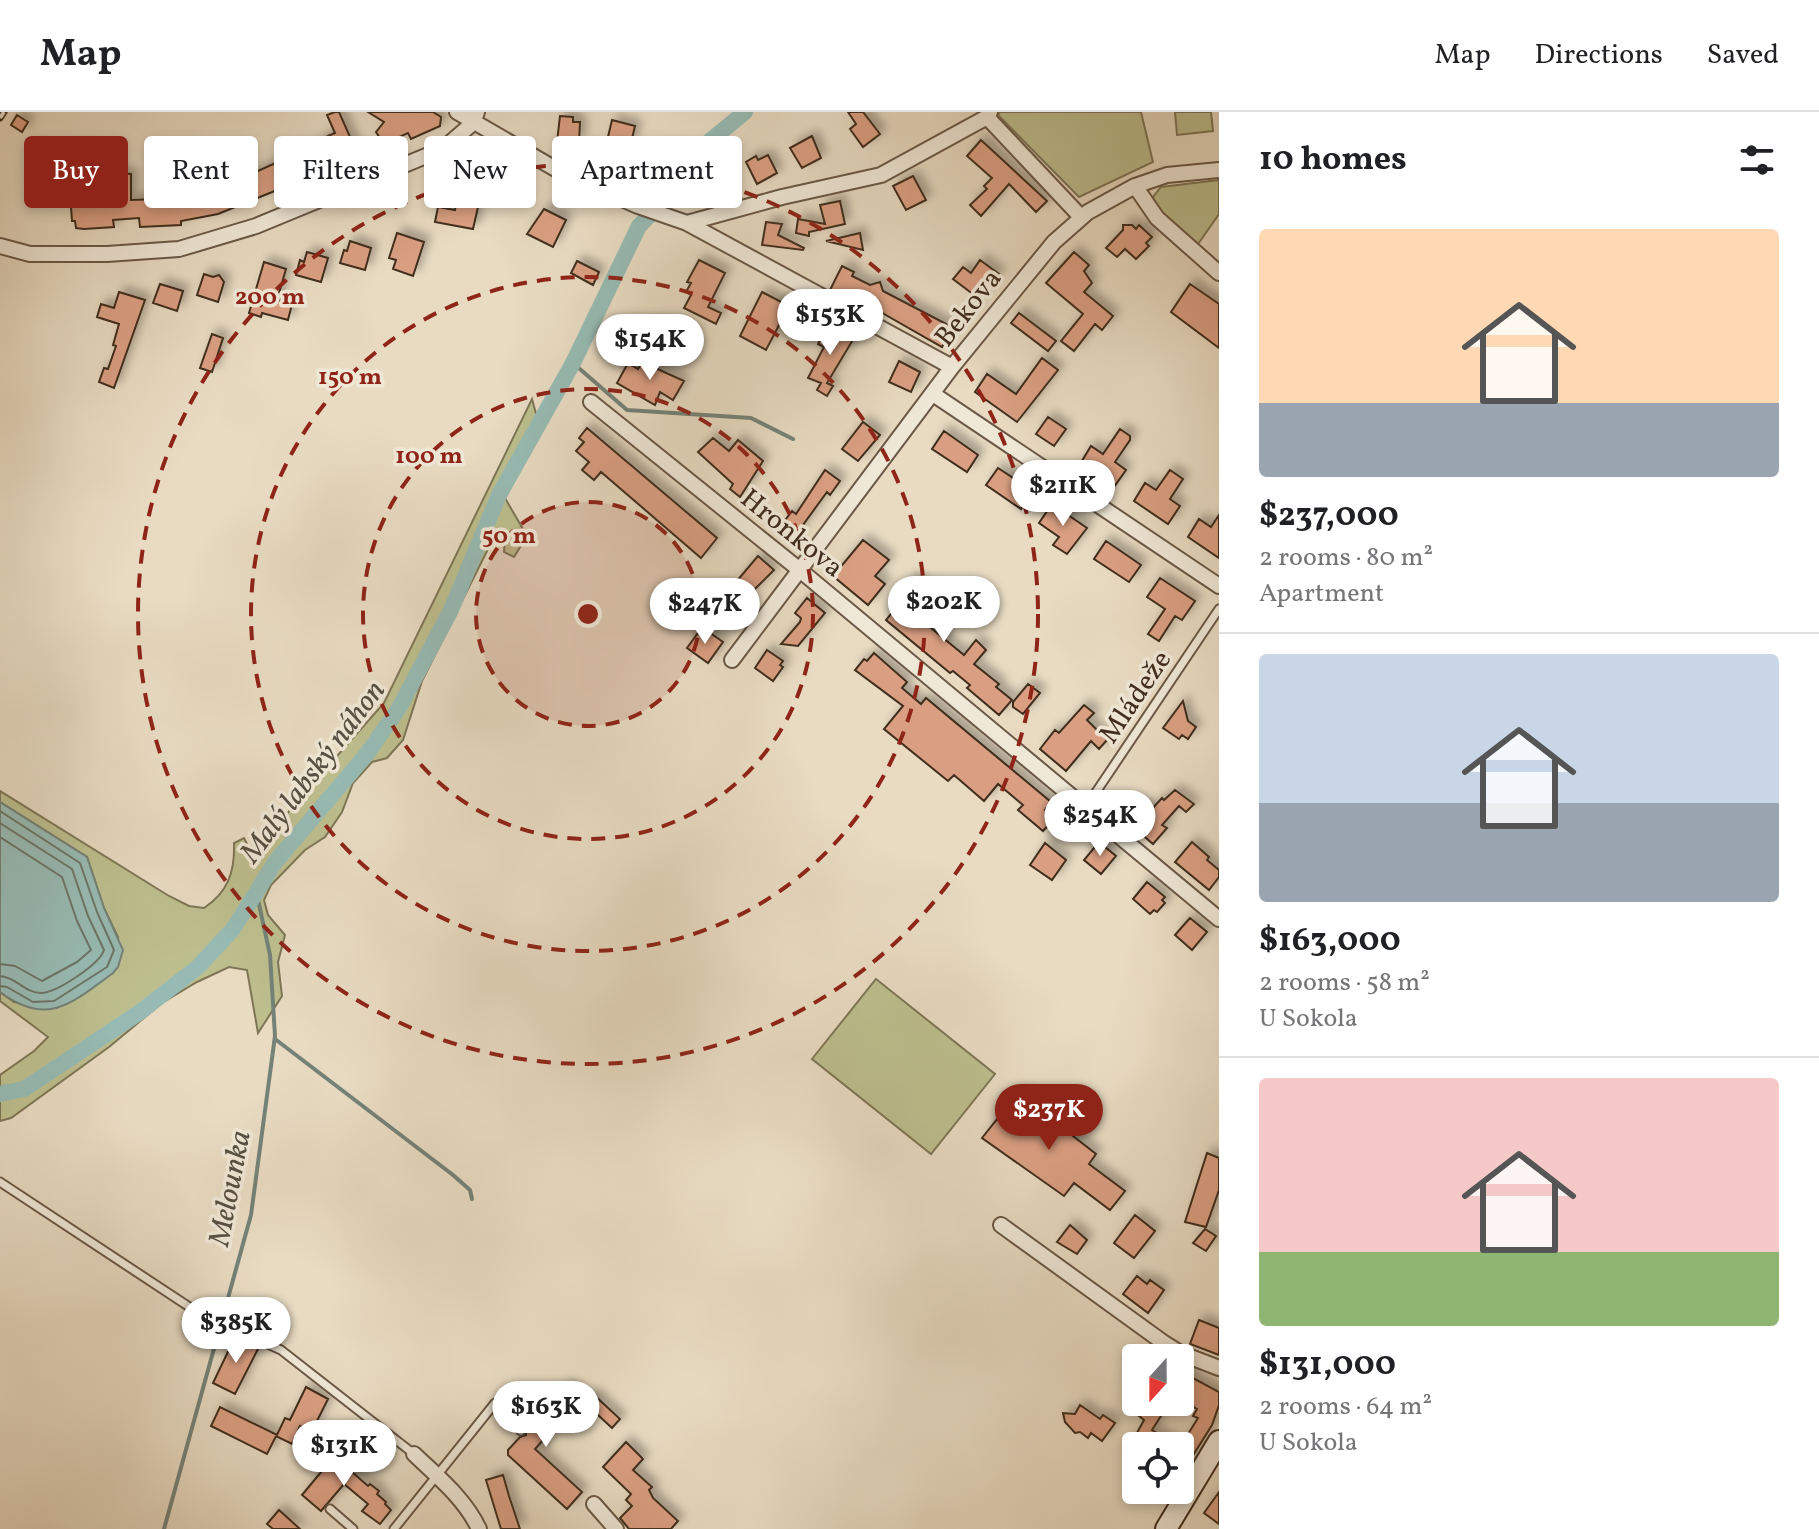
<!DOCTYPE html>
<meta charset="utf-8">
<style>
body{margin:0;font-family:Vollkorn,serif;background:#f6f6f6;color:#202124;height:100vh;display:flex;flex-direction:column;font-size:30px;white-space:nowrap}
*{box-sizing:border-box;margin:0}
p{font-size:26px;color:#757577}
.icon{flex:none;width:44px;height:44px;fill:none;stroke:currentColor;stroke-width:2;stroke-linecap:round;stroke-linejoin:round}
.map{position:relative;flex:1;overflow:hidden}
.details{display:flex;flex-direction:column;background:#fff;width:600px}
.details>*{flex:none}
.guide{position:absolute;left:24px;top:24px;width:760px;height:72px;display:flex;gap:16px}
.needle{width:52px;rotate:201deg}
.tools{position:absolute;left:1122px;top:1232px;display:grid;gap:16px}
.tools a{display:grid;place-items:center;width:72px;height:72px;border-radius:8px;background:#fff;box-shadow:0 4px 12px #0003;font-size:40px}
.price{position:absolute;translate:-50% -68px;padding:0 18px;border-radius:28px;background:#fff;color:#222;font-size:26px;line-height:52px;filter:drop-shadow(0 2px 4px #0008)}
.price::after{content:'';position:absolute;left:50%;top:48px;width:24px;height:18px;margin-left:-12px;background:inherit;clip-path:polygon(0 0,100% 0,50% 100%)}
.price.on{background:#8f2418;color:#fff}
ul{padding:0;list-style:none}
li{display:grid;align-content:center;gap:16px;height:424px;padding:0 40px}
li+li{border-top:2px solid #e0e0e0}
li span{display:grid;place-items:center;height:248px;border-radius:8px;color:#555}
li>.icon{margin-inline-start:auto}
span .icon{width:144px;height:144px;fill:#fffc;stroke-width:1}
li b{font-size:34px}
h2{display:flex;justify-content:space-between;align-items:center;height:96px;padding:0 40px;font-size:34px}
.chip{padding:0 28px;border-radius:8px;background:#fff;box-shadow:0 4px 12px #0003;font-size:28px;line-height:72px}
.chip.on{background:#8f2418;color:#fff}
header{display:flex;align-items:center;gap:48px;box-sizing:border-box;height:112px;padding:0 40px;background:#fff;border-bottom:2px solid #e0e0e0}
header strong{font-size:38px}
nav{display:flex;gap:44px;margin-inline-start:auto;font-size:28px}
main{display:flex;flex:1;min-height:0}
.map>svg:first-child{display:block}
.green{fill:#bdbe8e;stroke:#7e7656;stroke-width:2}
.water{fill:#97bbb4;stroke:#748278;stroke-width:2}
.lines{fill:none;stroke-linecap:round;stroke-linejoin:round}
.shore{stroke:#6c7468;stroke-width:2}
.stream{stroke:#748278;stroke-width:4}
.canal{stroke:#97bbb4;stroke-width:16}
.building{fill:#da9f82;stroke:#402d1d;stroke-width:2;filter:url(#shadow)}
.lane-casing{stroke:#6a5846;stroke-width:11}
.street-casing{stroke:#6a5846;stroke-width:18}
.secondary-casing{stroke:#402d1d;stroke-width:24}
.lane{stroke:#f0e8d7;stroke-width:7}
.street{stroke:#f0e8d7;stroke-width:14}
.secondary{stroke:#f0e8d7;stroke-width:20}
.rail-casing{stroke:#402d1d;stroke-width:7}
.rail{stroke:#f0e8d7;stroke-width:4;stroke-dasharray:12;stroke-linecap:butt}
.ring{fill:none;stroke:#8f2418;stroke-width:4;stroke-dasharray:14 10}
.labels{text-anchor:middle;stroke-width:7;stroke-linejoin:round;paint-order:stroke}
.street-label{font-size:28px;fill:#402d1d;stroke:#f0e8d7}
.water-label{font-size:30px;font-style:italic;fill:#565043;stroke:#f0e8d7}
.centre{fill:#8f2418;stroke:#f0e8d7;stroke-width:4}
.ring-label{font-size:24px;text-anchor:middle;font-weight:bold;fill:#8f2418;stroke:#f0e8d7;stroke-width:7;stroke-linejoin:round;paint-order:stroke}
</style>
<header>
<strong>Map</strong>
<nav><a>Map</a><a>Directions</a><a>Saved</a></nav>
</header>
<main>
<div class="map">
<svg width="1219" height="1417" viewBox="0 0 1219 1417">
<defs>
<filter id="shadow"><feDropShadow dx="6" dy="-6" stdDeviation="4" flood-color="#0004"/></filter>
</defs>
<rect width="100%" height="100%" fill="#e8dbc2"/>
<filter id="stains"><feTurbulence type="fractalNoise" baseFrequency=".0025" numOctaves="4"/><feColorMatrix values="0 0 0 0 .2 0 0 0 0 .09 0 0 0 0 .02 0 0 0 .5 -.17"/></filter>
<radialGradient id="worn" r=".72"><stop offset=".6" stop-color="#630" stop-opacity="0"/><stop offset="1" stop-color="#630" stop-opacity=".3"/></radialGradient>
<path class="green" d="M1000,0H1141L1153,50L1079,85L998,3Z
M1175,0H1211L1213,19L1177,23Z
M1219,68V102L1196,135L1157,98L1153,85L1161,75Z
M532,287L541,320L505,386L527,424L514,445L504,440L505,428L500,423L488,437L422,569L403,628L387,646L372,650L353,671L342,700L325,725L305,738L271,773L264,788L268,803L285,823L278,850L282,884L258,921L247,858L229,855L197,870L162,891L109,935L11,1006L0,1009V963L34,939L48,925L0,889V880L14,890L57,896L113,861L118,825L104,796L87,745L0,690V679L169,784L189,794L204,796C228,780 235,760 234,731L244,726L248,734H256L266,728L299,687L384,591Z
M876,867L995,962L931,1042L812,947Z"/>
<path class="water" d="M0,690L87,745L104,796L123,838L118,855L113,861C71,892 47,915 0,880Z"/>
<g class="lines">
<path class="shore" d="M0,699L80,751L97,800L114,838L107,855L54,889L33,890L7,875L0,874
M0,711L72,757L88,804L104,838C100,852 56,881 41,881C25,881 16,865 0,864
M0,725L62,765L77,809L91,838L77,850L42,869L15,854L0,852"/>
<path class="stream" d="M573,251L627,298L751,306L793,327
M275,927L453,1063L470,1078L472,1087
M164,1417L251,1103L275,924L270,843L257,783"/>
<path class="canal" d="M0,982L24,977L140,900L198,855L233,817L276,749L366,643L399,596L451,498L499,383L573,251L639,114L664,89L694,42L745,0"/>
</g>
<path class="building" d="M335,0H339L358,43L282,76L218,102L181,109V113L140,115L139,106L113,108L114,115L84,117L76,116L75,109H72L71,95L88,94V66L116,65V61L131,62V88L160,87V91L195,89L193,81L227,73L322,30L321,27L335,21L327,3Z
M368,0H433L441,5L440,14L411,27L408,21L384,32L376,20L384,10Z
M848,0H863L880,22L863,35L850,17L856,12Z
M17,3L28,10L22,20L11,13Z
M560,4L573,5V10H580L579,30H557Z
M612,8L635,14L630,35L607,29Z
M812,24L821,46L802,56L790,36Z
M981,28L1047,89L1036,100L1009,72L981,104L970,93L987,77L984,74L992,66L967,44Z
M768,43L777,61L757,72L746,50L756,44L758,48Z
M581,45L640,64L635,79L578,56Z
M505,50L520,62L513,91L497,87L502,63L469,64L468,52Z
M913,64L926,88L906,98L893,74Z
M840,89L845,112L809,120V124L796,121L798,107L825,112L820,93Z
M456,91L478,95L473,117L435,110L438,95L455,98Z
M544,97L566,108L553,135L527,122Z
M766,110L782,112L778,123L804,136L803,138L762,133Z
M1123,113H1132L1136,117L1139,113L1152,125L1146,131L1149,134L1136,147L1125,137L1117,145L1106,136L1123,118Z
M397,121L424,130L413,164L393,157L396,148L389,146Z
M860,121L863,138L826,129Z
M350,129L371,136L365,158L340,151L344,138L347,139Z
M307,140L328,146L321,170L296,163L300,148L304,150Z
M1074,140L1089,153L1084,159L1092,171L1084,180L1113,204L1102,218L1095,212L1074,239L1061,229L1083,202L1046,171Z
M699,148L725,161L708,195L721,201L716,212L684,196L691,183L686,180L691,171L687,170Z
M980,148L999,162L978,186L953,167L963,155L971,161Z
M577,149L599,160L593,173L571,161Z
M264,150L286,157L277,188L292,192L288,208L262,201L261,205L249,201Z
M842,154L854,160L852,164L870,173L880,170L883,179L952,215L942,235L877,198L875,201L830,178Z
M204,162L213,165L219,163L224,170L218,190L197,183Z
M160,172L183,179L177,199L153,191Z
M1190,172L1219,192V236L1171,200Z
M119,180L145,188L114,276L99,270L104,256L108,257L116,234L113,233L119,212L97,205L101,192L114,196Z
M762,180L789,194L766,238L740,224Z
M1019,201L1056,229L1048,239L1011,211Z
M828,213L854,226L827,271L833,274L827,284L817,278L821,271L808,266L824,235L818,232Z
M212,222L223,226L212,260L200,256Z
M1042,246L1058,258L1017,310L975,280L987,262L1016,282Z
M899,249L920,260L911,280L889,270Z
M642,250L684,269L673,288L660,280L655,293L617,271L628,251L638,257Z
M1048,305L1066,317L1054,334L1036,322Z
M863,310L880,323L858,349L842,337Z
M587,316L717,426L701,446L601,360L594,368L582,358L589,350L576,339L584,330L579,326Z
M1120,317L1130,324V328L1115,350L1126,358L1114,375L1080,352L1091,334L1103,342Z
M944,319L978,343L967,360L932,337Z
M713,326L729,339L738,328L763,349L740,385L730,377L733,372L698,340Z
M998,356L1033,379L1021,397L986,373Z
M825,358L840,369L830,383L827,380L797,421L783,411L792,399L796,402Z
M1170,358L1183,367L1170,387L1180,394L1168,412L1134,389L1145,371L1156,378Z
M1052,392L1087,416L1067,442L1053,433L1059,425L1039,411Z
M1219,403V446L1188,425L1199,407L1211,415Z
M863,428L889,448L875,464L885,472L868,493L833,464Z
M1106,429L1141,453L1129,470L1094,447Z
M758,444L774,458L750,482L736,470Z
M913,466L945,491L932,506L937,510L931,516L964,543L976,528L986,538L974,552L999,572L996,575L1012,588L999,603L967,576L970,573L953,559L950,561L886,508L909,480L904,476Z
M1160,466L1195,489L1182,508L1175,504L1159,529L1148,522L1165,497L1147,485Z
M807,486L825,501L798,534L781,532L800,510L801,506L795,501Z
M706,518L723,530L708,551L687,536L698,521L702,524Z
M767,538L783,549L780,553L783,555L773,569L755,556Z
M874,541L907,570L902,576L921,592L926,586L1051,690L1045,698L1054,707L1043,719L1018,698L1023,693L998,672L984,689L954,663L948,669L884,617L903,594L855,558L864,547L867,549Z
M1028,572L1040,581L1023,602L1013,595V590Z
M1183,589L1188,609L1196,615L1188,627L1182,623L1179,627L1163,616Z
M1084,593L1094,601L1087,608L1107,628L1099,637L1091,629L1066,659L1040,637L1055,618L1059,621Z
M1175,678L1194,692L1186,700L1179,694L1162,713L1167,716L1153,732L1125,708L1138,693L1143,697L1146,693L1151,698L1162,686L1164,688Z
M1099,730L1116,744L1101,762L1084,748Z
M1192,730L1209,745L1207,748L1219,758V765L1209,778L1175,750Z
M1045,731L1066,748L1052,768L1030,753Z
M1147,770L1165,785L1162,788L1165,791L1157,800L1154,798L1150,802L1133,787Z
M1190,806L1207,820L1192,838L1175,823Z
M1018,981L1096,1042L1089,1052L1125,1079L1110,1098L1074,1071L1064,1084L982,1026Z
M1207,1041L1219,1046V1078L1206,1115L1185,1110Z
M1135,1103L1155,1119L1134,1146L1114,1131Z
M1070,1113L1087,1128L1077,1142L1057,1130Z
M1205,1117L1216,1124L1206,1139L1193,1131Z
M1137,1164L1147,1172L1150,1168L1164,1178L1148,1201L1123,1182Z
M1199,1208L1219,1216V1243L1190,1232Z
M235,1225L259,1235L235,1282L213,1271Z
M1180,1259L1219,1280V1293L1212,1313L1180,1364V1335L1198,1306L1193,1304L1197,1297L1180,1287Z
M567,1274L580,1287L535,1337L582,1380L567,1397L508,1343V1338L520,1325L526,1323V1314L551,1287L554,1289Z
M306,1275L328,1287L312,1319L300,1314L292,1332L276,1324L267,1342L211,1314L220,1295L277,1323L285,1306L290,1308Z
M593,1282L620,1307L612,1316L584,1290Z
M1148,1290H1170L1152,1318L1178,1334H1148L1143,1331L1141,1334H1136V1338L1130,1334L1144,1308L1139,1304Z
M1080,1293L1100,1307L1103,1303L1115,1311L1102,1329L1091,1321L1088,1326L1080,1320L1075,1321L1065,1310L1063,1301L1075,1302Z
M626,1330L643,1347L633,1358L652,1375L649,1378L653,1386L678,1409L671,1417H629L620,1406L632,1394L626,1388L631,1382L603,1355Z
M329,1340L368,1374L370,1372L379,1379L377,1382L386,1390L385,1392L391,1398L380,1412L362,1399L368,1392L344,1372L321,1399L302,1383L322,1359L317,1354Z
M503,1363L509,1384L520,1417H501L486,1368Z
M1219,1380V1412L1204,1401Z
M279,1398L300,1417H273L267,1412Z"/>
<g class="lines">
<defs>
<path id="lane" d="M1086,695L1219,497
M0,1070L197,1200L281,1238L414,1342
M330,1397L353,1417
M394,1417L495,1291L521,1319"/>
<path id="street" d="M457,0L559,59L638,94L687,111L952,255
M987,5L1081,105
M1135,74L1157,106L1219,161
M687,111L782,85L881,63L987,5L990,0
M0,134L30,142H107L179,137L256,114L443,37L473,11L477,0
M933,282L1219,474
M591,290L801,459L1219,807
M732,548L952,255L1054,130L1088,100L1135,74L1167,63L1219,58
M1001,1113L1164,1231L1180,1241L1219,1256
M414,1342C438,1365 465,1387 479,1417
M594,1392L616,1417"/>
<path id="secondary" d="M1166,1417L1219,1329"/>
</defs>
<use href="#lane" class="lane-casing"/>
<use href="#street" class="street-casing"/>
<use href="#secondary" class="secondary-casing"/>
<use href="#lane" class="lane"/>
<use href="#street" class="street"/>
<use href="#secondary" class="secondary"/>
<defs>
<path id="rail" d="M0,6L4,0"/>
</defs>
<use href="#rail" class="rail-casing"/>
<use href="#rail" class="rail"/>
</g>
<circle cx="588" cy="502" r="112" fill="#8f2418" fill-opacity=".12"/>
<g class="ring">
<circle cx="588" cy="502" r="112"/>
<circle cx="588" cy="502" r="225"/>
<circle cx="588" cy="502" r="337"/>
<circle cx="588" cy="502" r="450"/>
</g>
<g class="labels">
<g class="street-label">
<text transform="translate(967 195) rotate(-52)" y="10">Bekova</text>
<text transform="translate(793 420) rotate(39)" y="10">Hronkova</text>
<text transform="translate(1134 584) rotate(-56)" y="10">Mládeže</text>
</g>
<g class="water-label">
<text transform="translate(312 659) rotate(-53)" y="10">Malý labský náhon</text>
<text transform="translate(229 1076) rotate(-79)" y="10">Melounka</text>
</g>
</g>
<circle cx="588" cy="502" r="12" class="centre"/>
<g class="ring-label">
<text x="270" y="192">200 m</text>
<text x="350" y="272">150 m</text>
<text x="429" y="351">100 m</text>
<text x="509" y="431">50 m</text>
</g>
<rect width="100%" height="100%" filter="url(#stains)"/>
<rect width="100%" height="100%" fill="url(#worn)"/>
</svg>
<div class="tools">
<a><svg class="needle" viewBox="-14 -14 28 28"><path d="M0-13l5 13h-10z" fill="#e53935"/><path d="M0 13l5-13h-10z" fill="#757577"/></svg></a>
<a><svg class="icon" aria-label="locate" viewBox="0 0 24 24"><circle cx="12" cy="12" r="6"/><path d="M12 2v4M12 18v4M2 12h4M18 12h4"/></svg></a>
</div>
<b class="price" style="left:830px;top:245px">$153K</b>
<b class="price" style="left:650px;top:270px">$154K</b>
<b class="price" style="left:1063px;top:416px">$211K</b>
<b class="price" style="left:944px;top:532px">$202K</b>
<b class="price" style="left:705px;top:534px">$247K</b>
<b class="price" style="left:1100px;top:746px">$254K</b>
<b class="price on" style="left:1049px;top:1040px">$237K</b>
<b class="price" style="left:236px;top:1253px">$385K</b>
<b class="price" style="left:546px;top:1337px">$163K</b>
<b class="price" style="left:344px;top:1376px">$131K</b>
<div class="guide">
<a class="chip on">Buy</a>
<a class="chip">Rent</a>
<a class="chip">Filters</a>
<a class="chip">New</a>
<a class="chip">Apartment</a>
</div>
</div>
<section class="details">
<h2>10 homes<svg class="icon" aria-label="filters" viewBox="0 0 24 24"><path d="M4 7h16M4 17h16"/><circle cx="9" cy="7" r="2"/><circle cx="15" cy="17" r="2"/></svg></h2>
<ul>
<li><span style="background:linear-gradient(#ffd9b3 70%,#9aa5b1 0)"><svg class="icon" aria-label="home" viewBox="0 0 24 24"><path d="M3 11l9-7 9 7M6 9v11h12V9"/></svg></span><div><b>$237,000</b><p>2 rooms · 80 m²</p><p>Apartment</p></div></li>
<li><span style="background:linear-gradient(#c9d6e8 60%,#9aa5b1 0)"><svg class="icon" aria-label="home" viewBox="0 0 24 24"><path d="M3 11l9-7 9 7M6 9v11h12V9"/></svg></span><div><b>$163,000</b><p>2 rooms · 58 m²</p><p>U Sokola</p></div></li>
<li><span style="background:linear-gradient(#f6c9c9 70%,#8fb573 0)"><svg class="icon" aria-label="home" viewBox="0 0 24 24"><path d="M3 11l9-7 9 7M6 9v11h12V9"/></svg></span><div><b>$131,000</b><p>2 rooms · 64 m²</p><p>U Sokola</p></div></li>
</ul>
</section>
</main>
